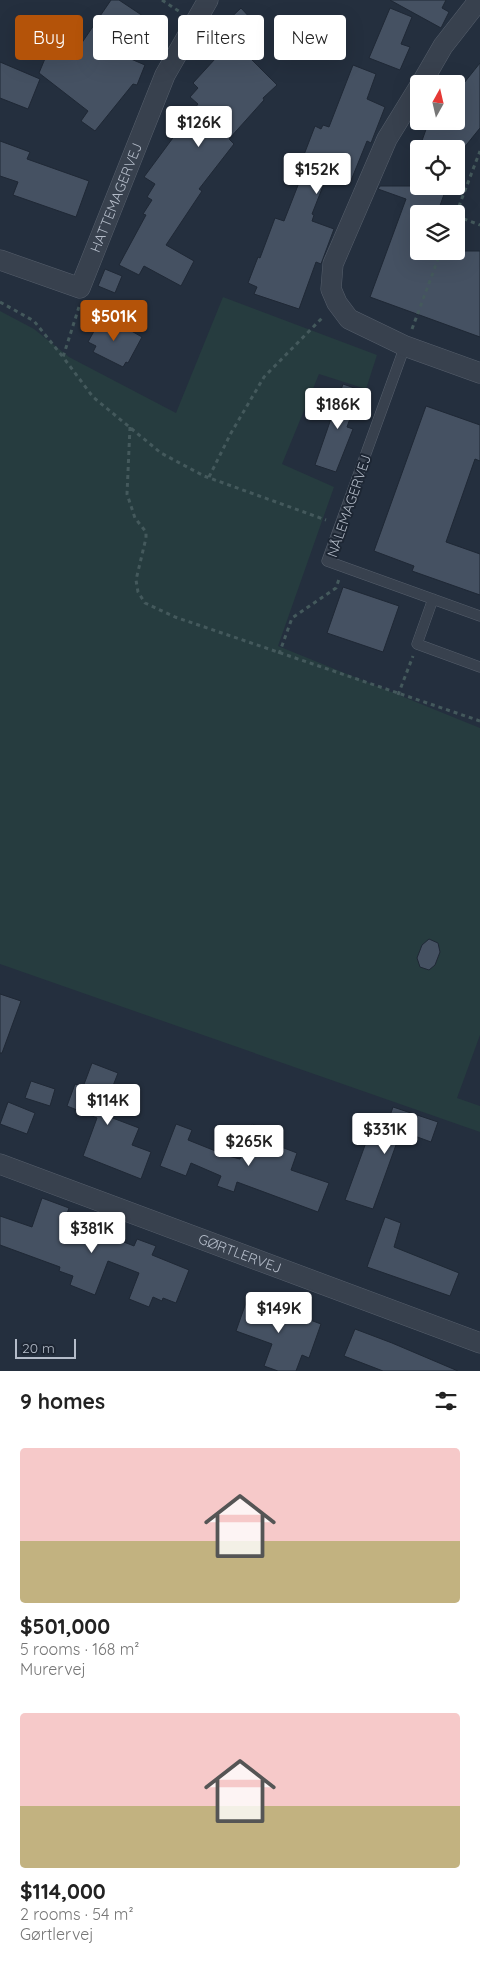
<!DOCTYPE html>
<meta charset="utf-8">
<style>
body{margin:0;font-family:Quicksand,sans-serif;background:#f6f6f6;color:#222;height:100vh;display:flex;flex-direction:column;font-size:19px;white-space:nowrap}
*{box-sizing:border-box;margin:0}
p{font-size:16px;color:#767676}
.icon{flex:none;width:28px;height:28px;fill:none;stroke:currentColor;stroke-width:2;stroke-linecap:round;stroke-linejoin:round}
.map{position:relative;height:1371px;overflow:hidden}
.details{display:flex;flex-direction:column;background:#fff;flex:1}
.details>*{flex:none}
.banner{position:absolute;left:15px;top:15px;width:450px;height:45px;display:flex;gap:10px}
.needle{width:32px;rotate:8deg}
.fabs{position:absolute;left:410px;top:75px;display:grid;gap:10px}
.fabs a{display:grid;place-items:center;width:55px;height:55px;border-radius:5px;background:#fff;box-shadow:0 5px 20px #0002;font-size:25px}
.scale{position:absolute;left:15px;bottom:12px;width:61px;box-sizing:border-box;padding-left:5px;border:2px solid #b4bcc9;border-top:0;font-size:14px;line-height:18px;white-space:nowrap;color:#b4bcc9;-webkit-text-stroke:4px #1d2633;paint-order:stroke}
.price{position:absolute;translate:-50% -42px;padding:0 11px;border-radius:5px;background:#fff;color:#222;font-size:16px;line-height:32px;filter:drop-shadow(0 1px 2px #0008)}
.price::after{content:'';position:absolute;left:50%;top:30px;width:15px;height:11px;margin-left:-8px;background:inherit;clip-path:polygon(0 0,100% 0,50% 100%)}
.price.on{background:#b45309;color:#fff}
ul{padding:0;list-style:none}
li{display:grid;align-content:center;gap:10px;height:265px;padding:0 20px}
li span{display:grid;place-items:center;height:155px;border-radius:5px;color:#555}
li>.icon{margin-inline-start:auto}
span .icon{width:90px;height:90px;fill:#fffc;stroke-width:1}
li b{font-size:21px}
h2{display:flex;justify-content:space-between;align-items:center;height:60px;padding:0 20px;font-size:21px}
.pill{padding:0 18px;border-radius:5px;background:#fff;box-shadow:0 5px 20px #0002;font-size:18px;line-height:45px}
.pill.on{background:#b45309;color:#fff}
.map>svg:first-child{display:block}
.green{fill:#263c3f}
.building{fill:#455162;stroke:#1f2835}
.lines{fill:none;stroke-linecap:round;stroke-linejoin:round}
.lane-casing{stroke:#565f6c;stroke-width:11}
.street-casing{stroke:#565f6c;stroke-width:21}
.path{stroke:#44595c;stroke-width:3;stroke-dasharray:4 4;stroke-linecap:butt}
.lane{stroke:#38414e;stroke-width:10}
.street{stroke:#38414e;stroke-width:20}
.labels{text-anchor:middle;stroke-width:4;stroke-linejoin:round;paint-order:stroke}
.street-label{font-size:14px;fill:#b4bcc9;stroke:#1d2633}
</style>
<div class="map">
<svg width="480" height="1371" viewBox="0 0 480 1371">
<rect width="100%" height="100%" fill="#242f3e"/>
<path class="green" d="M223,297L377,355L366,389L319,374L282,464L334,487L278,646L480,728V1035L457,1098L480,1106V1132L0,964V311L34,329L69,357L176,413Z"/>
<path class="building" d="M111,0H119L155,24L131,59L145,65L137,85L133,84L95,131L81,121L88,111L39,73L49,49L67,56L76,44L79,47Z
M390,0H446L442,8L449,12L441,28Z
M241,8L264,33L244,52L277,85L263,98L264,100L229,139L234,144L199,189L202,191L166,245L194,261L181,286L144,266L139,275L119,265L146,215L143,214L152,200L147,197L155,184L144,177L198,104L190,97L198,88L193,83L226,47L216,37L222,31L220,28Z
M390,8L412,17L401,44L410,47L400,70L369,58Z
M0,62L40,79L28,109L0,98Z
M480,63V128L463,149H419L429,121H456V93Z
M353,65L376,74L367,99L385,107L371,143L367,141L350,183L329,175L327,181H325L312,214L314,215L312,221L334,229L321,264L316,262L299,309L254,294L257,287L248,283L258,257L260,258L275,218L284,221L302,175L297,173L315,126L321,129L323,125L329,127Z
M0,141L30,152L27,159L89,181L76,217L13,195L18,182L0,176Z
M417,170H419V186H447L437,214H419V251H480V337L370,297L406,199L378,189L380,186H411Z
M105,269L122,276L115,293L98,286Z
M103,315L142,337L128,363L126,362L123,367L93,352L96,346L88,342Z
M343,384L360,390L347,427L353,429L336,472L315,465Z
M426,406L480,425V461L475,459L446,542L480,554V595L412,571L414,566L374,551Z
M343,587L399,606L383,652L327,633Z
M429,939L438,943L440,952L435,965L429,970L420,967L417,958L422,945Z
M0,994L21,1001L2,1053H0Z
M92,1063L118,1073L102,1114L139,1128L132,1145L151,1152L141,1179L83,1156L97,1118L67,1106L75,1084L83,1087Z
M31,1081L55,1089L50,1106L25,1098Z
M8,1102L35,1113L27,1134L0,1124Z
M393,1107L438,1122L431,1142L401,1131L373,1209L345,1200L368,1137L381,1142Z
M176,1124L192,1130L188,1140L228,1156L240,1159L252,1124L280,1134L276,1145L297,1153L291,1170L329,1183L318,1212L237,1182L234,1192L217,1186L221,1176L191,1163L186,1176L160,1166Z
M42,1198L69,1208L65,1219L134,1246L137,1239L156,1246L152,1255L189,1270L176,1303L163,1298L162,1301L153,1297L149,1307L129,1299L139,1273L108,1261L95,1295L70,1285L73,1276L59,1271L60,1267L0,1245V1216L32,1227Z
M385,1217L401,1223L394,1247L459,1273L450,1296L367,1267Z
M248,1297L321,1324L309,1358L302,1355L296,1371H278L264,1366L272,1344L236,1331Z
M355,1329L392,1343L458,1371H383L344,1356Z"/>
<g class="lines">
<defs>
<path id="lane" d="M405,346L327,561L480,616
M433,599L417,644L480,667"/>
<g id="street">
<path d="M421,84L443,46L479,0"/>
<path d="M419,87L387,139L333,264L331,289L337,303L349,319L405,346L480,373"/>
<path id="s1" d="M0,260L80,288L165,75L208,0"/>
<path id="s2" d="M0,1164L480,1343"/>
</g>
</defs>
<use href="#lane" class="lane-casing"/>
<use href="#street" class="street-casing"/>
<path class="path" d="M162,0L180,12
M456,214L480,151
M456,216L480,225
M0,302L34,321L63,357
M79,307L63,357L93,397L161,453L204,476L326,520
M412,329L441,251
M130,427L127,494L135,518L146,532V538L136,580L138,592L145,603L175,617L480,721
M209,477L231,433L264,377L324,316
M279,654L292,618L336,588L339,579
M398,695L413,656"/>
<use href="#lane" class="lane"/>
<use href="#street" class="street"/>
</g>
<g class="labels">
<g class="street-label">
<text dy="5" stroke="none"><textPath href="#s1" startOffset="182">HATTEMAGERVEJ</textPath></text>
<text transform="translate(349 506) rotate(-71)" y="5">NÅLEMAGERVEJ</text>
<text dy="5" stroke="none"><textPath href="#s2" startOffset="256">GØRTLERVEJ</textPath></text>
</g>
</g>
</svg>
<div class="fabs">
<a><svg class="needle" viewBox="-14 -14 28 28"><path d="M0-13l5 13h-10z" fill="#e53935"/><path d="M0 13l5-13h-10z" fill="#767676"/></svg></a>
<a><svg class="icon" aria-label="locate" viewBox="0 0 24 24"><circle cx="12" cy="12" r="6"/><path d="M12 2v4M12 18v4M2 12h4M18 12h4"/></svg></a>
<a><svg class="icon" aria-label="layers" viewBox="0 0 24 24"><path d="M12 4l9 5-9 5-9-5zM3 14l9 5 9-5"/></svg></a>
</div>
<div class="scale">20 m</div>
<b class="price" style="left:199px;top:148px">$126K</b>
<b class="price" style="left:317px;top:195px">$152K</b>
<b class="price on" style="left:114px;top:342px">$501K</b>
<b class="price" style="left:338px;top:430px">$186K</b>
<b class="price" style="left:108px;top:1126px">$114K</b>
<b class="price" style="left:385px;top:1155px">$331K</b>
<b class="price" style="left:249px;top:1167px">$265K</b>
<b class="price" style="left:92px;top:1254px">$381K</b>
<b class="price" style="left:279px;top:1334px">$149K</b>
<div class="banner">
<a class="pill on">Buy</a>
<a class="pill">Rent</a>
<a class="pill">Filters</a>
<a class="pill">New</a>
</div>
</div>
<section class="details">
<h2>9 homes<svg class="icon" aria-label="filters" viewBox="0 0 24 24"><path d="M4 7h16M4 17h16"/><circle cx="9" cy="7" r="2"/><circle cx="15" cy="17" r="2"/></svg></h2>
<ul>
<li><span style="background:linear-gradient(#f6c9c9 60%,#c2b280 0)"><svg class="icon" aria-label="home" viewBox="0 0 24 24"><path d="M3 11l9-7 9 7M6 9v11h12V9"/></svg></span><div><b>$501,000</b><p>5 rooms · 168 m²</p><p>Murervej</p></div></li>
<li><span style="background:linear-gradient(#f6c9c9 60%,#c2b280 0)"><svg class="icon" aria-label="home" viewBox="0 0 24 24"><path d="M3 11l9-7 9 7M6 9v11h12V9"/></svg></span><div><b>$114,000</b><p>2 rooms · 54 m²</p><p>Gørtlervej</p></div></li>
</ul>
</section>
